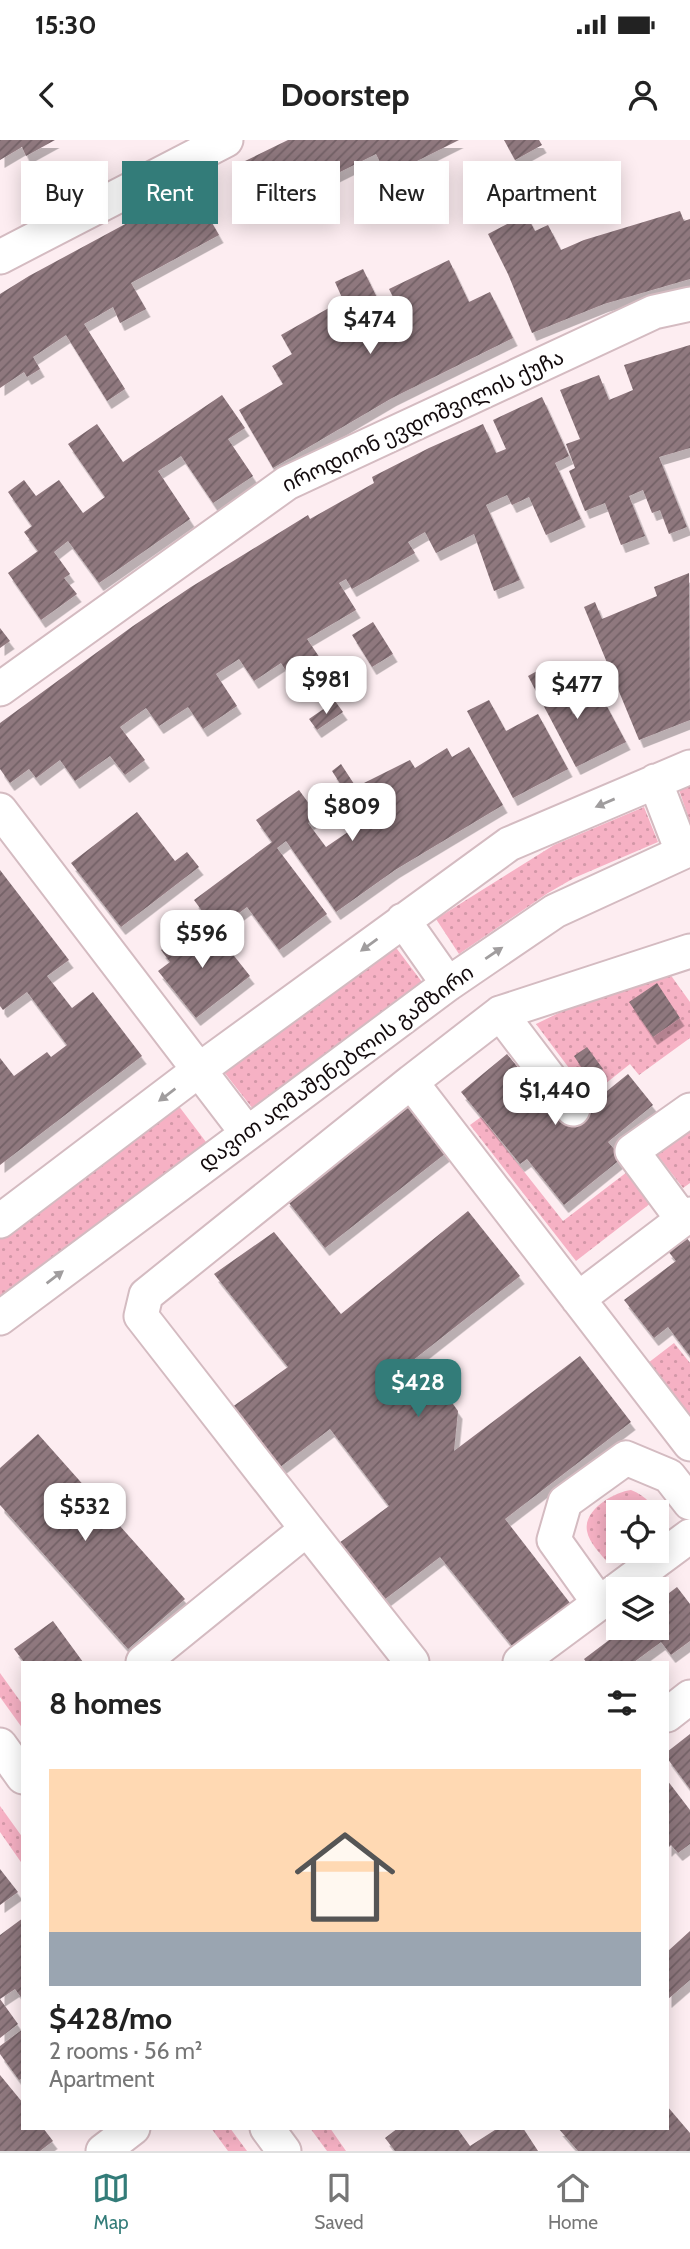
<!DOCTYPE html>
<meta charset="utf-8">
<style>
body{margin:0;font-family:Cabin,"Noto Sans Georgian",sans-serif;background:#f6f6f6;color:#222;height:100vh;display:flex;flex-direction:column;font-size:26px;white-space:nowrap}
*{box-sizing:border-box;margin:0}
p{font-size:23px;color:#767676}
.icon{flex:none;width:38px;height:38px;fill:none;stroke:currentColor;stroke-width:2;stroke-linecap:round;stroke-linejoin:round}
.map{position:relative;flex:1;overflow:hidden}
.details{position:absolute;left:21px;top:1521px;width:648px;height:469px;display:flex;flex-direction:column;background:#fff;border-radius:0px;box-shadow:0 4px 18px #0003}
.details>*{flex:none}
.guide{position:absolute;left:21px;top:21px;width:649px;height:63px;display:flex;gap:14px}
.fabs{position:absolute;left:606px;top:1360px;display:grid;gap:14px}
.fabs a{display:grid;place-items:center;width:63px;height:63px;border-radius:0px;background:#fff;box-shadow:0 4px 18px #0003;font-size:35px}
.price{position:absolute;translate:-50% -60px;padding:0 16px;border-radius:14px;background:#fff;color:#222;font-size:23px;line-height:46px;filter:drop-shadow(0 2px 4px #0008)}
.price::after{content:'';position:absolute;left:50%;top:42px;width:21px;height:16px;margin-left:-10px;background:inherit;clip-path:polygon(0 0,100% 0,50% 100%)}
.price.active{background:#337c79;color:#fff}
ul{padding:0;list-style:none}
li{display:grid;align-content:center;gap:14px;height:371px;padding:0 28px}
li+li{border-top:2px solid #e0e0e0}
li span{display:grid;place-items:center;height:217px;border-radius:0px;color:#555}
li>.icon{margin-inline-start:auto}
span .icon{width:126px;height:126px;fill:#fffc;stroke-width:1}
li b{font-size:30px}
h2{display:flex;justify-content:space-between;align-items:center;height:84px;padding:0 28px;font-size:30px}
.pill{padding:0 24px;border-radius:0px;background:#fff;box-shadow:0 4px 18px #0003;font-size:24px;line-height:63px}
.pill.active{background:#337c79;color:#fff}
.status{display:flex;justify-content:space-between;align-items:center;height:49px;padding:0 35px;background:#fff;direction:ltr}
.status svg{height:19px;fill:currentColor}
header{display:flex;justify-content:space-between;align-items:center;height:91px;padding:0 28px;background:#fff;font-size:32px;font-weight:700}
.dock{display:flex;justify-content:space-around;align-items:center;height:98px;border-top:2px solid #e0e0e0;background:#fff;font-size:19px;color:#767676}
.dock a{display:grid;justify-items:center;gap:4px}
.dock .active{color:#337c79}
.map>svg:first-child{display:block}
.grass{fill:url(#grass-dots)}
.building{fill:url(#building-hatch);filter:url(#shadow)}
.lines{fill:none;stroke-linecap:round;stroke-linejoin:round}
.minor-casing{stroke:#d4bbc1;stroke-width:37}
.minor{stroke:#fff;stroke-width:33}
.oneway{fill:#a09d9e}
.labels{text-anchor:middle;stroke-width:6;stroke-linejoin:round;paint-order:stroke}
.street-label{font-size:21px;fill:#120a0c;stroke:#fff}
</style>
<div class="status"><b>15:30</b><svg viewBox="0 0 49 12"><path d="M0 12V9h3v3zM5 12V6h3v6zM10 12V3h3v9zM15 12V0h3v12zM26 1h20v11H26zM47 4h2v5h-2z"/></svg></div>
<header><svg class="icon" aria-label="back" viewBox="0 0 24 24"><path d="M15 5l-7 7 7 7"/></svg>Doorstep<svg class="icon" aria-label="person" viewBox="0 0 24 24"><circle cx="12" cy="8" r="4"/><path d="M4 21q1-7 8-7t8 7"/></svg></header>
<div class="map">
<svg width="690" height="2011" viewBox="0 0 690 2011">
<defs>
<pattern id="grass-dots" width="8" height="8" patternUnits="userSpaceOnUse" patternTransform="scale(1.75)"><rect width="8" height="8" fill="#f6b1c4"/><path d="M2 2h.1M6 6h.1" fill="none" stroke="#d297a7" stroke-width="1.8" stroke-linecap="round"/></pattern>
<pattern id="building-hatch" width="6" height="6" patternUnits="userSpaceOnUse" patternTransform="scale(1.75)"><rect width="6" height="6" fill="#8f787e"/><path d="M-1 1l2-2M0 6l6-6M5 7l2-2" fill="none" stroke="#736166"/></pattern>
<filter id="shadow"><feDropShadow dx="4.5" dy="8" stdDeviation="0" flood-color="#0004"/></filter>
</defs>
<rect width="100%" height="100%" fill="#fdedf1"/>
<path class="grass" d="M690,646V682L679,650Z
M644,667L658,702L574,738L548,753L459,814L436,779L554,705Z
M394,805L422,842L253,969L224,932Z
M667,830L690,862V898L639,935L630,924L590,956L536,884L645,831Z
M178,965L206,1002L0,1156V1098Z
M481,977L563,1081L627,1032L651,1063L576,1121L470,985Z
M687,988L690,992V1043L683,1048L655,1012Z
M674,1203L690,1223V1278L648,1223Z
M631,1350C647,1356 654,1367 663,1381L656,1387V1372H618V1410L625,1411L608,1423C601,1414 589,1403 587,1391C583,1370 614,1352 631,1350Z
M0,1533L23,1565V1589L0,1557Z
M0,1666L23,1698V1725L0,1692Z
M211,1988H230L247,2011H228Z
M310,1988H330L346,2011H327Z"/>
<path class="building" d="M0,0H55L26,16L22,7L0,20Z
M288,0H459L387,36L376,14L268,68L245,21Z
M504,0H539L542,5L515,20Z
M192,48L219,95L131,143L146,169L120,183L113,167L84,184L125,249L107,261L66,195L33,217L40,229L27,237L24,232L0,248V154L29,136Z
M680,71L684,81L690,79V139L604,164L532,193L508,134L488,94L526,74L535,91L548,85L561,110L584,100Z
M449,120L469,162L490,152L513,198L392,258L273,328L239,270L283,244L272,226L292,214L281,195L343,160L335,142L363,129L387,178L400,171L389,149Z
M690,205V308L659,317L687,387L669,394L660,370L652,373L643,350L629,356L645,396L621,405L605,363L585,371L569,331L575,328L566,304L580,299L560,250L599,235L609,260L633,250L624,225Z
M222,255L245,288L228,299L253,336L213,363L181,316L158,331L190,379L99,443L68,401L54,412L70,434L64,438L77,454L41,480L8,433L38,411L24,392L32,386L8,352L24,340L36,356L59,340L83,373L105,357L68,304L97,284L123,322Z
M542,257L569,316L555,323L581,379L546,395L529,357L512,365L507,355L486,365L520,440L494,451L474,394L436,413L425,392L408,402L415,413L352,449L346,439L339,443L356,470L307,499L320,518L290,537L281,523L254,541L239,519L216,534L237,566L203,589L188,567L159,586L146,568L120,587L145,620L125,635L110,616L75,641L60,620L36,638L29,629L10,643L0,629V583L133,486L191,447L308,375L310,379L374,343L372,337L429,308L483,284L496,313L506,309L493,280Z
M689,433L690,580L639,600L584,467L595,462L602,479L657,456L654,447Z
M373,482L393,514L372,527L352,495Z
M0,488L10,501L0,508Z
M548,525L573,574L603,559L626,602L576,627L528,536Z
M489,560L506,591L538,574L568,629L513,658L467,571Z
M335,561L343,572L317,590L309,579Z
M469,607L503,665L395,730L336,772L286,701L277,708L327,774L279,810L247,767L216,790L194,760L272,702L256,680L299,650L318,676L308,683L326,707L364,681L332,631L341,624L356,647L410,620L415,628L447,608L452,617Z
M137,672L175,721L187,712L199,727L121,787L71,723Z
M0,730L69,820L47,836L72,868L93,852L142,916L0,1025V918L14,936L47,912L51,917L67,905L27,852L3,870L0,866Z
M208,783L250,836L196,878L158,831L170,822L161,810L182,793L187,800Z
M657,843L680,878L653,897L629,862Z
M587,907L603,929L589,939L574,916Z
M507,914L565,985L628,934L653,965L608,1002L622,1018L564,1065L527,1019L520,1024L461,952Z
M406,962L446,1013L325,1108L285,1058Z
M468,1071L520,1136L393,1236L435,1239L458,1271L454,1311L580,1216L631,1282L505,1379L570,1463L513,1507L440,1417L380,1463L335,1406L389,1366L330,1289L275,1331L228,1270L288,1227L214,1134L274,1092L341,1174Z
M685,1096L690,1102V1216L668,1187L654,1198L624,1160L676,1121L667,1110Z
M38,1294L185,1459L128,1509L0,1365V1328Z
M677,1447L690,1464V1501L671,1515L661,1502L634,1522H586L584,1519L625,1488H656V1463Z
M53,1481L83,1522H24L14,1509Z
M690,1594V1649L667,1618V1612Z
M667,1640L690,1670V1704L678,1713L671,1705L667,1709Z
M0,1729L18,1752L0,1765Z
M23,1778V1860L15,1849L0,1859V1795Z
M690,1791V1840L667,1860V1812Z
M0,1859L18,1884L0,1898Z
M23,1889V1938L19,1940L0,1914V1906Z
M0,1935L23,1963V1988H43L53,2001L40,2011H0Z
M667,1966L690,1993V2011H578L558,1988H667Z
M398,1988H457L470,2006L498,1988H523L538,2011H395L385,1998Z"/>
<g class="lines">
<defs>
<path id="minor" d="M0,117L226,0
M0,549L287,343L654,172L690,164
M655,641L682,711
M0,670L247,993
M403,780L448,844
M690,811L500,873L411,942L690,1304
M500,873L573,969
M683,1080L632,1011L690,970
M0,1081L199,930L509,704L690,627
M578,1159L690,1074
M0,1178L448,844L555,771L690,709
M307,1389L141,1176L146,1155L411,942
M599,1463L554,1400L565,1362L626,1318L669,1336L690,1363
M143,1522L307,1389L412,1522
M520,1522L690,1396
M667,1575L690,1557
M0,1605L23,1637
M267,1988L284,2011
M103,2011L133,1988"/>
</defs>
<use href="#minor" class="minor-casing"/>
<use href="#minor" class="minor"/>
</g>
<defs><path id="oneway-solid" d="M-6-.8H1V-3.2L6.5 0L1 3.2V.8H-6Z" transform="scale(1.75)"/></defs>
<g class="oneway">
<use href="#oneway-solid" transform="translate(605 663) rotate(157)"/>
<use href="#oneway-solid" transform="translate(369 805) rotate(144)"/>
<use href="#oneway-solid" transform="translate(494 813) rotate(-34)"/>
<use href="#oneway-solid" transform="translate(167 955) rotate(143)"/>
<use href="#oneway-solid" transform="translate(55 1137) rotate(-37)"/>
</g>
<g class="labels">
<g class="street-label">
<text transform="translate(423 281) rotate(-25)" y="7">იროდიონ ევდოშვილის ქუჩა</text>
<text transform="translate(336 928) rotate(-36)" y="7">დავით აღმაშენებლის გამზირი</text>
</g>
</g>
</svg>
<div class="fabs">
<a><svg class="icon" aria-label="locate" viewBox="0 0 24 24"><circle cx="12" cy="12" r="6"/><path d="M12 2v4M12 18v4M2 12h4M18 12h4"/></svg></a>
<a><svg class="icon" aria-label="layers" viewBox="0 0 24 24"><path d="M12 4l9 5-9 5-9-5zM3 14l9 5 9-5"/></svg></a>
</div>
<b class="price" style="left:370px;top:216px">$474</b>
<b class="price" style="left:326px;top:576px">$981</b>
<b class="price" style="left:577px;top:581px">$477</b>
<b class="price" style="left:352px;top:703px">$809</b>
<b class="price" style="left:202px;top:830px">$596</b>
<b class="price" style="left:555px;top:987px">$1,440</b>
<b class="price active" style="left:418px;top:1279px">$428</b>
<b class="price" style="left:85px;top:1403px">$532</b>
<div class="guide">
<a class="pill">Buy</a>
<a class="pill active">Rent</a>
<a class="pill">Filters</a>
<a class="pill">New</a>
<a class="pill">Apartment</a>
</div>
<section class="details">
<h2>8 homes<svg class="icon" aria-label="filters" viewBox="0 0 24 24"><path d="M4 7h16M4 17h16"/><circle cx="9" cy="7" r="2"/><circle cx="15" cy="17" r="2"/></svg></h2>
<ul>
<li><span style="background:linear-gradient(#ffd9b3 75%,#9aa5b1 0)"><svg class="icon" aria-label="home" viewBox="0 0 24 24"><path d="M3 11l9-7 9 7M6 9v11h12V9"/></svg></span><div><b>$428/mo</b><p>2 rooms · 56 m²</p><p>Apartment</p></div></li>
</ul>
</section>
</div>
<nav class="dock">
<a class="active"><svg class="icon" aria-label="map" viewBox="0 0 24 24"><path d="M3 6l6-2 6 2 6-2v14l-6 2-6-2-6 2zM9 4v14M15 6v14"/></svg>Map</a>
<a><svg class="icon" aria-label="saved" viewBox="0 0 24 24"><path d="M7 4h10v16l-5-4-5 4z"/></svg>Saved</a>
<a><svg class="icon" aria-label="home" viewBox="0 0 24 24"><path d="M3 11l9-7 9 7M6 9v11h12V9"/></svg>Home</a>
</nav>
